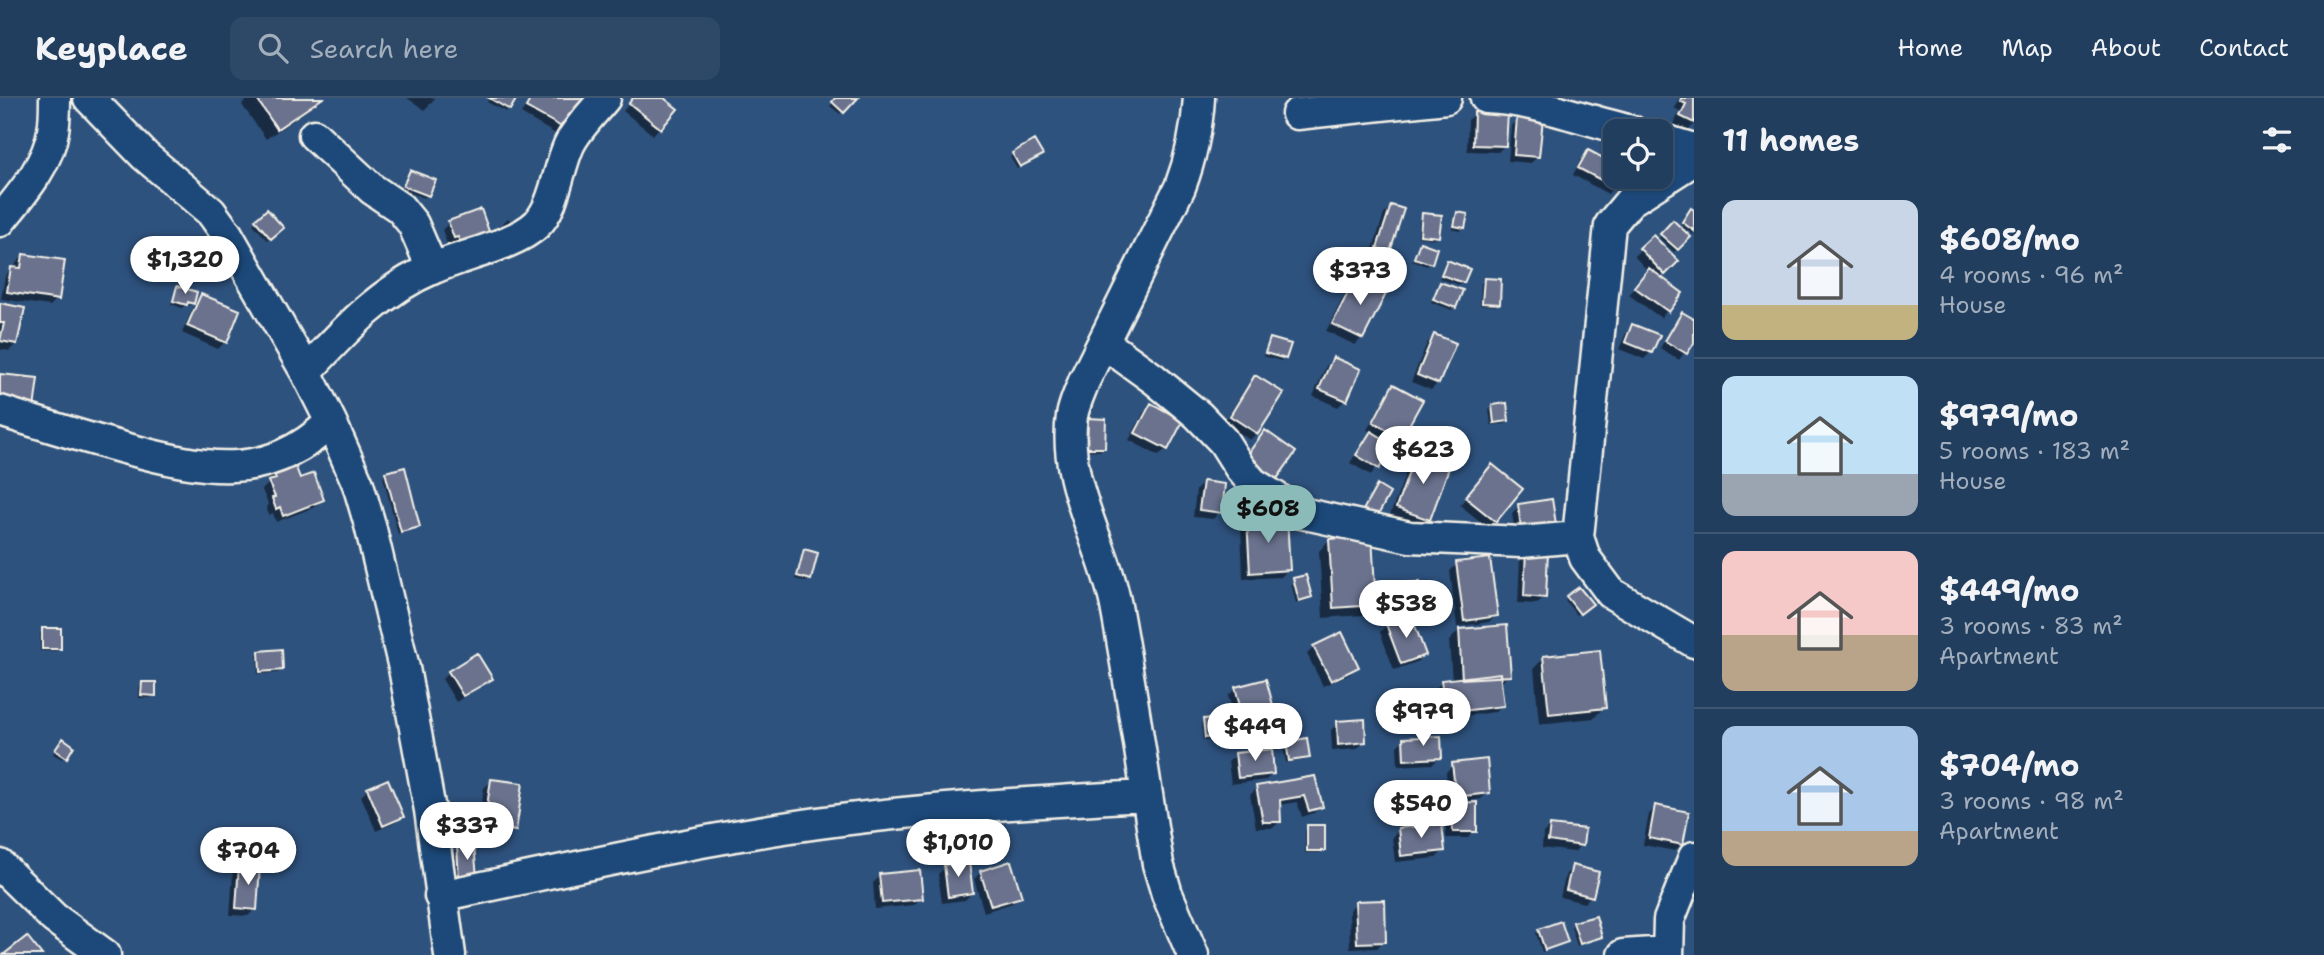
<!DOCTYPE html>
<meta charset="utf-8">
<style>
body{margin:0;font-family:"Shantell Sans",sans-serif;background:#2e4967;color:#f1f3f6;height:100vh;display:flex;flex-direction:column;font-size:26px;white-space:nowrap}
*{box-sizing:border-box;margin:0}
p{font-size:23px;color:#a2aebc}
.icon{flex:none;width:38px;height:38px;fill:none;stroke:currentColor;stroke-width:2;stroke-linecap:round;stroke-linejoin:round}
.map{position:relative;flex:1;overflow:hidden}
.panel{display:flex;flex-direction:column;background:#223e5e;width:630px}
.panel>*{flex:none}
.controls{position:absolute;left:1603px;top:21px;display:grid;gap:14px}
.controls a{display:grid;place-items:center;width:70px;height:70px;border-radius:14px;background:#223e5e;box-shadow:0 2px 5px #0004,0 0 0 2px #3f5773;font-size:35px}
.price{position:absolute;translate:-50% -60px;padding:0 16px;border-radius:24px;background:#fff;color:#222;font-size:23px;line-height:46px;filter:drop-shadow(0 2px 4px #0008)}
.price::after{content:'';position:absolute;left:50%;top:42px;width:21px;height:16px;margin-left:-10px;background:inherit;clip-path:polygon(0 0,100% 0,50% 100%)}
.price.on{background:#8bbbb9;color:#111}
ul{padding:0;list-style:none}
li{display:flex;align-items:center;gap:21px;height:175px;padding:0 28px}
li+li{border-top:2px solid #3f5773}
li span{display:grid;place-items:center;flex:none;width:196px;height:140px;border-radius:14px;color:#555}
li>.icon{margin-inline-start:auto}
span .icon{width:84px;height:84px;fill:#fffc;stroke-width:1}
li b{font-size:30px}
h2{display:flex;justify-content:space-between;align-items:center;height:84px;padding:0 28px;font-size:30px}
header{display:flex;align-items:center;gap:42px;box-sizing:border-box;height:98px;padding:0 35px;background:#223e5e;border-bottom:2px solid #3f5773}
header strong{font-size:33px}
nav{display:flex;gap:38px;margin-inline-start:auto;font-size:24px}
.search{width:490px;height:63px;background:#2e4967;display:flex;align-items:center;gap:18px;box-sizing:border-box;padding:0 24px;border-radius:14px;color:#a2aebc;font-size:26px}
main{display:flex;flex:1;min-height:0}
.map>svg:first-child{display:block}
.shadow{fill:#0007}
.building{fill:#6b728e;stroke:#f4f1e8;stroke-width:2}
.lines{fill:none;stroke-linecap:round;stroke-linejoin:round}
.minor-casing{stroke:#f4f1e8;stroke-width:35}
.minor{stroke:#1f4a7a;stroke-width:30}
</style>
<header>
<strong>Keyplace</strong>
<div class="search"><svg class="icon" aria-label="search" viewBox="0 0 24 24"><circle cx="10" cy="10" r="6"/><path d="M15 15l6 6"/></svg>Search here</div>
<nav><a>Home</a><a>Map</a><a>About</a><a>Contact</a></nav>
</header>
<main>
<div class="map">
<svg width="1694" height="857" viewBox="0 0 1694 857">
<rect width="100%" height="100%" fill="#2e527e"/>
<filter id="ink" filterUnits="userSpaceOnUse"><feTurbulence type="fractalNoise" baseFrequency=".0143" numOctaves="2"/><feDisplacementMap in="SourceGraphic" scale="14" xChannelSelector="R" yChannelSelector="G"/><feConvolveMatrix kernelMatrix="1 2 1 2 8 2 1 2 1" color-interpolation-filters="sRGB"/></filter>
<g filter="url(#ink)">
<path class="shadow" d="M249,0H325L266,41L242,7Z
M407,0H435L425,12Z
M489,0H515L506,14L487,4Z
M530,0H576L559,38L521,16Z
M634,0H664L675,11L653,37L623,13Z
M837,0H855L840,16L830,8Z
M1284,0H1305L1287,7Z
M1679,0H1694V26L1688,32L1674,26L1680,13L1674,10Z
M1475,15L1505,47L1498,54L1467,53L1468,22Z
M1518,21L1538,58L1531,65L1508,63L1511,28Z
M1033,45L1037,60L1017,71L1010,59Z
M1588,54L1615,68V79H1620L1608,96L1573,77L1581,61Z
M410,74L427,97L424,100L401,91Z
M1391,109L1389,153L1382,160L1371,157L1384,116Z
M480,113L455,155L451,145L447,146L442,132L449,125Z
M267,114L282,130L267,142L253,126Z
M1694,114V137L1681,128L1679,130L1689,139L1674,154L1659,140L1673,125L1679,130L1689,115Z
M1458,115L1463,130L1460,133L1452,131L1455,119Z
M1423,117L1438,138L1435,141L1418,139L1420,120Z
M508,120L512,124L503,131L500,128Z
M1653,139L1676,163L1660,180L1681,195L1661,220L1629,197L1648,173L1634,158Z
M1420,146L1431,165L1427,168L1412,163Z
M23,158L57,201L50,208L1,201L5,178L12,171H15L16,165Z
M1447,164L1462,184L1459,187L1439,180Z
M1357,179L1362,240L1355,247L1326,233L1350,186Z
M1484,182L1498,205L1495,208L1480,207L1481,185Z
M1440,186L1455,209L1452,212L1431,204Z
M177,190L192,205L189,208L185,207L182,210L171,206Z
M202,198L225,244L218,251L182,235L195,205Z
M0,207L16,246L9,253L0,251Z
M1682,216L1694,223V241L1679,262L1660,250L1676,223Z
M1632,228L1651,254L1644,261L1619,251L1626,235Z
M1434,238L1438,285L1431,292L1411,284L1427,245Z
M1270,242L1284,260L1281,263L1263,258Z
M1333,261L1345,302L1338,309L1313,298L1326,268Z
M1255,279L1257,335L1250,342L1224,325L1248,286Z
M1394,288L1401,339L1393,345L1371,377L1350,365L1364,342L1372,334L1367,332L1387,295Z
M1151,307L1181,323L1166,351L1159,358L1129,342L1144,314Z
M1492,309L1508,323L1505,326L1491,327L1489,312Z
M1089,322L1103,350L1100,353L1085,352L1086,325Z
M1417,357L1428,421L1421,428L1390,417L1410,364Z
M273,372L299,382L322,402L315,409L276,424L273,415L269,417L266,409L268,406L262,392L269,385L266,379Z
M1485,375L1495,423L1488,430L1460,407Z
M386,376L418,428L415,431L398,436L383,379Z
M1203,385L1220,414L1213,421L1193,419L1196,392Z
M1519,408L1554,426L1515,437L1512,415Z
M1248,423L1288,472L1281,479L1243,481L1241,430Z
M1329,442L1374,506L1363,517L1323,520L1319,453Z
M805,453L809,481L806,484L795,481L802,456Z
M1527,453L1544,499L1537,506L1518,505L1520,460Z
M1457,466L1496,517L1489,524L1457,529L1450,473Z
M1294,482L1310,499L1307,502L1296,505L1291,485Z
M1385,487L1419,501L1412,508L1379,509L1378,494Z
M1568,499L1587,509L1576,517L1565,502Z
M1418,510L1448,517L1420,528L1415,513Z
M1387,527L1424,557L1417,564L1394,572L1380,534Z
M43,532L59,550L56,553H40V535Z
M1459,532L1509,577L1499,587L1502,607L1495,614L1439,621L1435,591L1442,584L1452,583L1449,543Z
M1314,549L1356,569L1350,576L1323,588L1307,556Z
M260,554L281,572L278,575L258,576L257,557Z
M1544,560L1604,609L1594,620L1539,626L1534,570Z
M449,574L490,580L483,587L456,604L442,581Z
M142,586L154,597L151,600H139V589Z
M1235,591L1271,607L1264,614L1235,622V619L1265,611V608L1234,616L1228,598Z
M1204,622L1228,637L1225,640L1203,643L1201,625Z
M1243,623L1270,633L1267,636L1241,638L1240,626Z
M1338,625L1364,644L1357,651L1332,653L1331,632Z
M1404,641L1440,659L1433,666L1398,668L1397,648Z
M60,645L65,658L62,661L53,656Z
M1286,646L1308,659L1305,662L1286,665L1283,649Z
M1236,657L1273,675L1266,682L1231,686L1228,664Z
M1453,667L1488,694L1481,701L1461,704L1475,733L1468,740H1446V714L1455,704L1449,705L1446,674Z
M1314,680L1321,708L1314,715L1302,719L1297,704L1279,707L1280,723L1273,730H1256L1250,697L1257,690Z
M491,683L514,732L507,739L493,737L489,742L477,740L484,690Z
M368,691L402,718L395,725L376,733L361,698Z
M1656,709L1682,746L1675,753L1643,747L1649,716Z
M1550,728L1581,747L1574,754L1542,750L1543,735Z
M1308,729L1323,752L1320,755H1305V732Z
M1399,732L1443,753L1436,760L1395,764L1392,739Z
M457,751L475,778L457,783L454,754Z
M240,768L255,811L248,818L230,817L233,775Z
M945,769L972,795L965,802L942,805L938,776Z
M1573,769L1591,798L1584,805L1560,799L1566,776Z
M981,774L1020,798L1013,805L984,814L974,781Z
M880,778L921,800L914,807L875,811L873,785Z
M1356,805L1384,843L1377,850L1350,851L1349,812Z
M1574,826L1600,838L1577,848L1571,829Z
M1539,832L1566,844L1542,854L1536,835Z"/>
<path class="building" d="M256,0H323L277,31Z
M489,0H517L510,12Z
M531,0H580L584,2L567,32L526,9Z
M633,0H664L678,11L661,31L629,5Z
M835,0H858L844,15L832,4Z
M1681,0H1694V25L1680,18L1686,6L1680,3Z
M1474,14L1508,15L1506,48L1473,47Z
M1517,19L1543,21L1539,59L1514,57Z
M1034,42L1043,57L1020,69L1012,55Z
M1588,52L1615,66V79H1622L1616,90L1578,70Z
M410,72L436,82L429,98L403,88Z
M1391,107L1404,111L1390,154L1377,150Z
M1691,110L1694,112V133L1682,124Z
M267,111L284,130L271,141L255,122Z
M481,111L491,139L462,150L458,139L454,140L448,123Z
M1457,114L1468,116L1465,130L1454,128Z
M1422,115L1442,117L1439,139L1420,137Z
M1673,122L1691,139L1678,152L1660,136Z
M1653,137L1679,163L1665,177L1639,150Z
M1420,144L1437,150L1432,166L1414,160Z
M23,156L65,162L59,202L7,194L11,169L21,170Z
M1447,162L1470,171L1464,185L1441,177Z
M1649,170L1683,195L1669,214L1634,189Z
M1357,177L1388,192L1363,241L1332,226Z
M1484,180L1501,181L1500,206L1482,205Z
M1440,184L1463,192L1456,210L1433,201Z
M177,188L197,194L194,206L188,204L187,207L173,203Z
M201,196L240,212L227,245L187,228Z
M0,205L25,210L17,246L0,243L4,225H0Z
M1682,214L1694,221V245L1687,256L1665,243Z
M1632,226L1660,237L1652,255L1625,244Z
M1434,236L1456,245L1439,286L1417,277Z
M1270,240L1291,246L1286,261L1265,255Z
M1333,259L1361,271L1347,303L1319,291Z
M0,276L38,280L34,311L0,307Z
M1255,277L1284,295L1258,336L1230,318Z
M1393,286L1423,302L1402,340L1373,324Z
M1151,305L1183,323L1168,352L1135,335Z
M1507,305L1509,323L1494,325L1492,307Z
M1088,320L1106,321L1105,350H1087Z
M1265,332L1296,354L1276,382L1245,360Z
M1371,333L1394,347L1379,371L1356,357Z
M1416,355L1450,367L1430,422L1396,410Z
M293,362L300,380L314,375L324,402L283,418L280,409L276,411L272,400L275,399L268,383L276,381L272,370Z
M1492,366L1523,391L1496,424L1465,399Z
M405,369L420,429L401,434L385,374Z
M1203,383L1225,386L1222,415L1199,412Z
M1377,387L1390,395L1376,421L1362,414Z
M1552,401L1556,426L1521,431L1518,406Z
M1287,419L1290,472L1250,475L1247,421Z
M1372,438L1376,507L1333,510L1329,441Z
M804,451L818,455L811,482L797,478Z
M1526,451L1548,452L1546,500L1524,498Z
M1490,460L1498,518L1464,523L1456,464Z
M1306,477L1312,499L1299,503L1293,480Z
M1420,484L1421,501L1385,503L1384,486Z
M1579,489L1593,506L1580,516L1566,498Z
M1444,500L1450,517L1423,526L1417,509Z
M1411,517L1426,557L1401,566L1386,526Z
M1507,527L1511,578L1462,581L1459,531Z
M42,530H61V551H42Z
M1342,534L1359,569L1331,583L1313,548Z
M282,551L283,572L260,574L259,553Z
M1600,552L1606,610L1549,616L1543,558Z
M477,555L493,581L463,598L448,573Z
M1500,575L1504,608L1445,615L1441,582Z
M1266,581L1273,607L1242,616L1235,589Z
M142,584H156V598L141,597Z
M1228,619L1230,638L1205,640L1203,621Z
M1271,619L1272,633L1244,636L1242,621Z
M1365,621L1366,644L1338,647L1337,623Z
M1441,638L1442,660L1404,662L1403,640Z
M63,640L74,648L67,660L55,652Z
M1307,640L1310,660L1289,663L1286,644Z
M1272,651L1274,676L1238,680L1235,655Z
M1487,661L1490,695L1456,699L1452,665Z
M1315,678L1323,709L1309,713L1304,698L1280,702L1281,724H1263L1256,688Z
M388,681L404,719L383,728L367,690Z
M491,681L523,685L516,733L498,730L497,736L483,734Z
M1477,704V734H1453L1452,705Z
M1655,707L1689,714L1683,747L1649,740Z
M1442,726L1445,753L1401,758L1398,730Z
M1307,727H1325V753H1307Z
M1550,727L1585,731L1583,748L1548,743Z
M474,748L477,779L459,781L457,749Z
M1011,763L1022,799L991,808L980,773Z
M969,764L973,795L948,799L944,767Z
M239,766L260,767L257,812L236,810Z
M1572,767L1599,774L1593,799L1566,792Z
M920,772L923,801L882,805L879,776Z
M1385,802L1386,844L1357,845L1355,803Z
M1596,818L1602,839L1580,846L1573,824Z
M1561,823L1568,844L1545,852L1538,831Z
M27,838L42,857H3Z"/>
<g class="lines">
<defs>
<path id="minor" d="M89,0L145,58L211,114L227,136L306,274L331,324L358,386L370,427L404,570L430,712L450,857
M1486,0C1536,2 1584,22 1632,33
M1297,16L1446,0
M314,37L372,91L400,110L413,126L432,170
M1661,41L1694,51
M1694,62L1630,103L1610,127L1578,439L1585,460L1611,495L1694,544
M0,123C21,97 48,67 53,33C55,22 55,11 55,0
M1104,245L1154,281L1198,317L1223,343L1240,370L1253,385L1301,415L1410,439L1521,444L1578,439
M306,274C344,233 381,192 434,170C463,157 515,147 537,126C555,108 558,71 569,47C577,30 593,15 605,0
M0,313C41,326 83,339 124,350C203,371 266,386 331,324
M0,767L54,820L105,857
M440,798C542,777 644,753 747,736C879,713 1013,705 1147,698
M1193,857L1167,796L1158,766C1144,680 1132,594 1116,508C1104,444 1062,385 1072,318C1074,306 1080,294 1084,283L1180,89C1191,60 1197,31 1199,0
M1623,857L1667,854
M1668,857L1669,822L1694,759"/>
</defs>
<use href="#minor" class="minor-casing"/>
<use href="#minor" class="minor"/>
</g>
</g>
</svg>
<div class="controls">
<a><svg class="icon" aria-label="locate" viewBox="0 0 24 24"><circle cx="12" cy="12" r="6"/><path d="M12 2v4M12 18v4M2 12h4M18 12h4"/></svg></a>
</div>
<b class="price" style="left:185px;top:198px">$1,320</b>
<b class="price" style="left:1360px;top:209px">$373</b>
<b class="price" style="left:1423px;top:388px">$623</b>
<b class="price on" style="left:1268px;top:447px">$608</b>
<b class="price" style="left:1406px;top:542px">$538</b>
<b class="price" style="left:1423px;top:650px">$979</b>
<b class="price" style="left:1255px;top:665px">$449</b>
<b class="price" style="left:1421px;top:742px">$540</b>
<b class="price" style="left:467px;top:764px">$337</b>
<b class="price" style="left:958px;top:781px">$1,010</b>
<b class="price" style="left:248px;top:789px">$704</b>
</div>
<section class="panel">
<h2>11 homes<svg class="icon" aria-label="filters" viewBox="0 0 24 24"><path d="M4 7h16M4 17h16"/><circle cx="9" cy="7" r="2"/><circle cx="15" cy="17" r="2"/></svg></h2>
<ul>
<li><span style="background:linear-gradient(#c9d6e8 75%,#c2b280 0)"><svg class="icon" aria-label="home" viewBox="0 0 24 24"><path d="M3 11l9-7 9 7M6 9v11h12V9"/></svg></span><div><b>$608/mo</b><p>4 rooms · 96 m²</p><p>House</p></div></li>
<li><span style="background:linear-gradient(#bfe0f5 70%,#9aa5b1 0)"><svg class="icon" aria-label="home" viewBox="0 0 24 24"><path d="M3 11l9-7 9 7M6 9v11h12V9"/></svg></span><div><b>$979/mo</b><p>5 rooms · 183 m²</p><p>House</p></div></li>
<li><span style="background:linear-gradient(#f6c9c9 60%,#b9a48a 0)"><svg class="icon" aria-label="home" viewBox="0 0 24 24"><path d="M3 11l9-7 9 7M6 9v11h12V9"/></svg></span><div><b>$449/mo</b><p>3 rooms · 83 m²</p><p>Apartment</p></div></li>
<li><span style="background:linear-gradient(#a9c7e8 75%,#b9a48a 0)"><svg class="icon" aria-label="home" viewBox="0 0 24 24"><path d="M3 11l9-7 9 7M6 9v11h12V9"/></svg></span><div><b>$704/mo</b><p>3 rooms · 98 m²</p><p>Apartment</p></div></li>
</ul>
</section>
</main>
